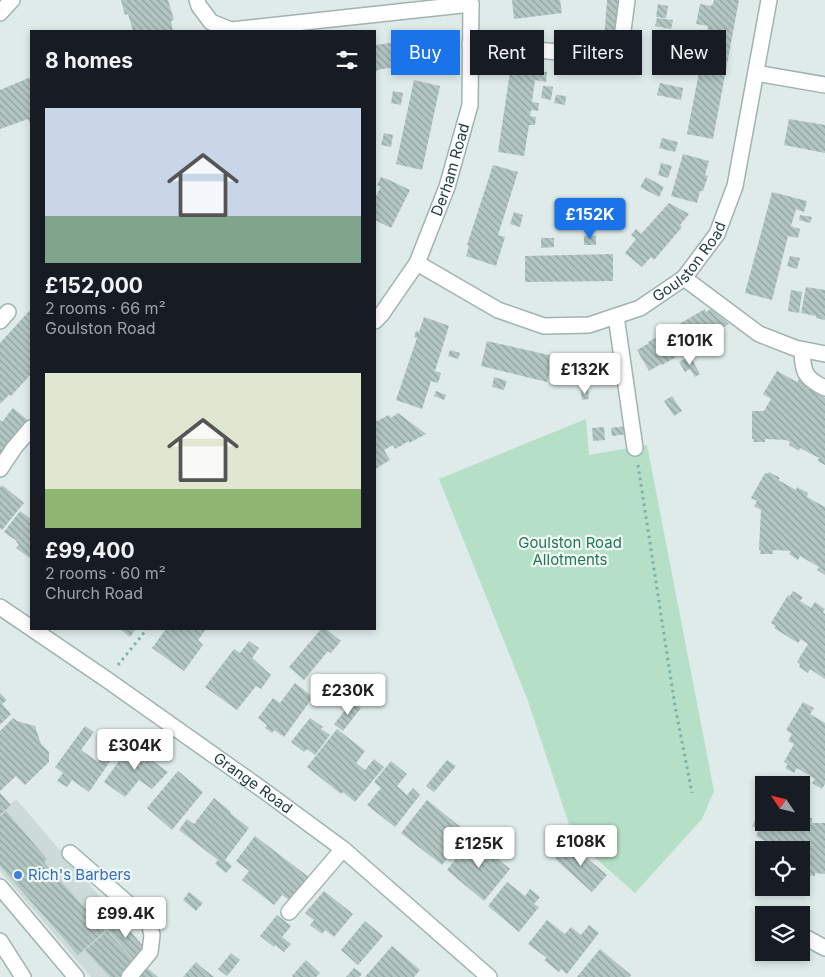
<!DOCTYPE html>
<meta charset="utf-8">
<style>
body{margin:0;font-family:Inter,sans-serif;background:#20242c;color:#f1f3f6;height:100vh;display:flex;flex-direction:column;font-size:19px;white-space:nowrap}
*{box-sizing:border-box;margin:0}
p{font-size:16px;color:#9ea1a6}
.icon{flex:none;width:28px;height:28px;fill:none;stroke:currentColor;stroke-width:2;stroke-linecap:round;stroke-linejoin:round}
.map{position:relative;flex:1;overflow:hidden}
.sheet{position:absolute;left:30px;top:30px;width:346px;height:600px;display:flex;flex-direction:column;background:#171b24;border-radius:0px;box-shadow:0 2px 8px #0003}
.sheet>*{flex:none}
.guide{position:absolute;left:391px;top:30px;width:359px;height:45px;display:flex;gap:10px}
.needle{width:32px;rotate:305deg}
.controls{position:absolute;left:755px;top:776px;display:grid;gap:10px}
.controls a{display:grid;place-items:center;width:55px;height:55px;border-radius:0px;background:#171b24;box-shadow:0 2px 8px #0003;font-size:25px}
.price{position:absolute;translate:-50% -42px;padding:0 11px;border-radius:5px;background:#fff;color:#222;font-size:16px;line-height:32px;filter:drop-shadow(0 1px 2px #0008)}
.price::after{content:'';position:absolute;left:50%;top:30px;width:15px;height:11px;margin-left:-8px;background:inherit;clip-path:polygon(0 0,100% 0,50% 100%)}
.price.current{background:#1a73e8;color:#fff}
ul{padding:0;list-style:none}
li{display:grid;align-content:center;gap:10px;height:265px;padding:0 15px}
li span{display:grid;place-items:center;height:155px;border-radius:0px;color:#555}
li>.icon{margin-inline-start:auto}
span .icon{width:90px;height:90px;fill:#fffc;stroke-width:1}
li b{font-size:21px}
h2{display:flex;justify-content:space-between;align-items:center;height:60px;padding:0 15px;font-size:21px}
.pill{padding:0 18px;border-radius:0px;background:#171b24;box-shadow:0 2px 8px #0003;font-size:18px;line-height:45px}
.pill.current{background:#1a73e8;color:#fff}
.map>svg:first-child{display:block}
.built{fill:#ccdbd7}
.garden{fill:#b5dfc7}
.building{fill:url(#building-back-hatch)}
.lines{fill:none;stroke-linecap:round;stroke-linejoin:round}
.minor-casing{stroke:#a1b3b0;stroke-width:18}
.path{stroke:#7cb2aa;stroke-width:3;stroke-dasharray:2.5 4;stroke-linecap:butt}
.minor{stroke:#fff;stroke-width:15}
.shop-dot{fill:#3f7fe0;stroke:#eff8f5;stroke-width:2}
.labels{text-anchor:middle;stroke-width:4.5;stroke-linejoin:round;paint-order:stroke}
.street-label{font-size:15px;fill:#1e3c39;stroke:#eff8f5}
.park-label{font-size:15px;fill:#257653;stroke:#eff8f5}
.shop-label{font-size:15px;fill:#366cbe;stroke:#eff8f5;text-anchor:start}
</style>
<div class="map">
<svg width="825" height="977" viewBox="0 0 825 977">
<defs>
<pattern id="building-back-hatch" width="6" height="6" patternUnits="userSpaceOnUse" patternTransform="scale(1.25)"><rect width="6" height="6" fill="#b3c6c1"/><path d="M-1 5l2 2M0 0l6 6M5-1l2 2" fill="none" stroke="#91a29e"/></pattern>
</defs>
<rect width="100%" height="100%" fill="#deebe8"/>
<path class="built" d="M16,799L144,948L118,977H91L0,871V814Z"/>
<path class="garden" d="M586,419L589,455L647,445L714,791L702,819L635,893L574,839L528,701L439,479Z"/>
<path class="building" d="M121,0H168L174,20L171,21L173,31H133L128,14L125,15Z
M512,0H560L562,13L514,19Z
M607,0H624L621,41L604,39Z
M714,0H739L713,139L687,134L708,26L696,24L700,4L711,6L712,4H713Z
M658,4L668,6L666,18L656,17Z
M657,18L673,20L671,29L655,26Z
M398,42L401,66L377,70V71L375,72V45Z
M511,65L537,69V71L547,72L546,82L535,80L532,102L539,103L538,111L531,110L530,116L536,117L535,125H529L524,156L498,152Z
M31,77V122L30,123L28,119L0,129V90Z
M414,80L440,86L422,170L396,164Z
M660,83L683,88L681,100L657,95Z
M543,86L553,87L551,100L541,98Z
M393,91L403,93L401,105L391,103Z
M556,95L566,96L565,105L554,103Z
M789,119L825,125V153L784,145Z
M384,133L393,135L391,147L381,145Z
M662,138L678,142L675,152L659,148Z
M683,154L709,161L705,175L708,176L703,191H700L697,203L671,196Z
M661,163L672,166L668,178L658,175Z
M493,165L518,172L498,235L505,237L496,266L466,256L469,246L467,245Z
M381,177L385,179V178L410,190L391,228L375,220V198L381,187L377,185Z
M646,177L664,187L659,197L640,187Z
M772,192L807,201L804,212L796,209L791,226L800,229L798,238L788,236L772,300L745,293Z
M669,203L689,214L680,225L682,227L654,260L651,257L642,267L625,253L636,239L631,235L636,229L641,234Z
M514,212L523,215L520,227L510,224Z
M800,215L812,217L810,223L799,220Z
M584,236H596V245H584Z
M541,238H554V247L541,248Z
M613,254V281L525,282V256Z
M790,256L800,258L797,269L787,266Z
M806,287L825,290V320L816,318V316L801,313Z
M791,290L802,292L799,313L788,311Z
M31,309V374L11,396L9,395L0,404V343Z
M705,309L706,312L711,309L729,324L717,331L718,333L662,365L661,364L649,371L637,350L649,343L648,342Z
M424,317L449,326L435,371L441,373L438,383L431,381L422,409L396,400L417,338L414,337L416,331L419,332Z
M487,341L553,356L547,382L481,366Z
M450,350L460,353L458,359L448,356Z
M607,353L609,380L565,384L562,357Z
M690,356L700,374L695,377L690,369L685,372L679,362Z
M777,371L797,382L799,379L809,385L807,388L825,398V465L818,461L819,458L800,448L799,451L789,445L790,442L786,440L765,439V442H753L754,439H752V411H764L771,399L763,394Z
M494,377L507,381L504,390L492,387Z
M581,390H588L589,399L582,400Z
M436,391L446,395L444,400L434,396Z
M672,396L682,411L674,416L664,401Z
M13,408L31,423L0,459V420L2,422Z
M398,413L426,434L409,443V441L395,449L393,445L384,450L390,460L375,469V422L389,415L391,418Z
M627,426L628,434L612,436L611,428Z
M604,427L605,440L593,441L592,428Z
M769,472L780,478L778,480L796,490L797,487L808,493L807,497L825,507V575L817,570L819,567L800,556L798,560L789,554L791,551L773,550V554H760L761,550H759L761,510L754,506L757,501L751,498L765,473L767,474Z
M2,485L24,503L2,530L0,528V488Z
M20,511L31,519V559L16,548L19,544L16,542L17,541L4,532Z
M793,591L803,597L800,601L811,608L815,602L825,609L823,612L825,614V679L810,669L808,673L799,667L800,664L797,662L808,644L801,639L798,643L774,628L776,626L771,623L788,595L790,596Z
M120,629H136L130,637Z
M166,629H206L198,640L203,645L184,671L152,648Z
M321,629H326L341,641L331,653L328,651L304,680L289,667Z
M249,641L259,648L252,658L271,675L261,689L256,686L237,710L205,687L234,649L240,653Z
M295,683L313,697L284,737L274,730L272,733L265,728L267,725L258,718L273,698L280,703Z
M0,693L7,700L2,704L11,714L0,725Z
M353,701L361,708L343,731L334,724Z
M803,702L814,708L810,714L825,723V784L822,789L812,783L815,779L797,768L794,773L785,768L788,764L784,762L794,744L788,741L792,734L786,730Z
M13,718L17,721L35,726L41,744L49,752V762L25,785L16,776L0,791V731Z
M310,718L323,727L321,729L330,735L315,755L307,749L304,752L291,742Z
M85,726L94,732L81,750L98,762L110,744L118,750L89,792L72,780L67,787L57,781L63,773L55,767Z
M337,729L365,751L356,763L365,770L374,759L384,767L355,802L343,792L341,794L307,767Z
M133,741L155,757L153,761L168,772L152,789L139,780L125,797L104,782Z
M447,760L456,766L434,792L426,786Z
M391,761L407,774L397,786L407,795L413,788L420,795L395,827L367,805L381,788L374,782Z
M178,771L203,792L172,830L147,808Z
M0,793L11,805L0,815Z
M214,798L231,812L230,813L249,828L225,860L232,866L226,873L215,864L218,860L179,830L187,819L194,824Z
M427,800L468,833L442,865L401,833Z
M764,806V822L801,823L802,818H812V823H825V874L815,873V876L801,875V850H764L765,841L756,836L759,829L752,826Z
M6,811L47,859L44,862L105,931L78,955L0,866V817Z
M255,836L310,878L292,902L282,895L274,905L242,880L249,871L236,861Z
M472,838L489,852L494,847L502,853L498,859L510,869L484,901L447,870Z
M569,843L607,875L592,892L555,859Z
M507,882L525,896L530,889L540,897L534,904L539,907L519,932L488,906Z
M324,891L353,914L334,937L325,930L322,934L310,925L314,920L305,913Z
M189,892L203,903L196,911L183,900Z
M277,915L291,926L282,937L291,944L284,952L275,945L274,947L260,936Z
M119,919L145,948L135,961L107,929Z
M547,920L565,934L571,927L581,935L589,925L599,933L567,974L561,969L559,972L544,960L547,958L528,944Z
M365,921L383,936L358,965L341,950Z
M107,931L134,961L121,977H110L85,950Z
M392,946L420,970L414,977H365Z
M600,949L631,975L630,977H577Z
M231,953L240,960L227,976L218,969Z
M306,960L320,973L316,977H293L292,976Z
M196,962L200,966L214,977H183Z
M146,967L158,977H137Z
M354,968L362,974L359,977H346Z"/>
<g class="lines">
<defs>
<g id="minor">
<path d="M197,0L199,6L211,22L231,30L471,4"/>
<path d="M0,13L12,0"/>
<path d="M470,45L586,54H610L617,50L622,38L627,0"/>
<path d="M756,73L825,85"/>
<path id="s1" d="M417,263L498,310L544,326L589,325L640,308L684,278L717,234L735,186L769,0"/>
<path d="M684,278L759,334L795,348L825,354"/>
<path d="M616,316L635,448"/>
<path d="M0,321L8,312"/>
<path id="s2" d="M375,321L381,315L417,263L447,187L470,105L471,4L470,0"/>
<path d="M802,350C803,372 804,378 825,388"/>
<path d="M0,469L14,448L31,428"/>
<path id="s3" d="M0,607L106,679L263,790L343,849L489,977"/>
<path d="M70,853L141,915L150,926L152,935L150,952L129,977"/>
<path d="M0,887L76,977"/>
<path d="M289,912L343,849"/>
<path d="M801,935L825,948"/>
<path d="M0,941L23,977"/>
</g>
</defs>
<use href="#minor" class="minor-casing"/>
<path class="path" d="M638,465L675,706L692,793
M118,665L147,629"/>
<use href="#minor" class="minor"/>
</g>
<circle class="shop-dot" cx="18" cy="875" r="5"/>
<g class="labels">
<g class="street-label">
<text dy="5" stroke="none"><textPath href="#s2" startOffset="171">Derham Road</textPath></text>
<text dy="5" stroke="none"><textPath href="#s1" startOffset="310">Goulston Road</textPath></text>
<text dy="5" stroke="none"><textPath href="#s3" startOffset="308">Grange Road</textPath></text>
</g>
<g class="park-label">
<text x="570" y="548">Goulston Road<tspan x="570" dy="17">Allotments</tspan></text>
</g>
<g class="shop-label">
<text x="28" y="880">Rich's Barbers</text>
</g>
</g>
</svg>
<div class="controls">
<a><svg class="needle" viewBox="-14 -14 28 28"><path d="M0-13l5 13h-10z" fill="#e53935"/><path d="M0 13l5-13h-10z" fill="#9ea1a6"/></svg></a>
<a><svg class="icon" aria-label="locate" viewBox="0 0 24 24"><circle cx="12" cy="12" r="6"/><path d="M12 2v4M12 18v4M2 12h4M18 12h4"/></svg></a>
<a><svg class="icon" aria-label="layers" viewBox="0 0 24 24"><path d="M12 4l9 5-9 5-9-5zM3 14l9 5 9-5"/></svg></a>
</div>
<b class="price current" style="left:590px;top:240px">£152K</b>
<b class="price" style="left:690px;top:366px">£101K</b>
<b class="price" style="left:585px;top:395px">£132K</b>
<b class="price" style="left:348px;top:716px">£230K</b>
<b class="price" style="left:135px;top:771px">£304K</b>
<b class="price" style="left:581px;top:867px">£108K</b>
<b class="price" style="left:479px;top:869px">£125K</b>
<b class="price" style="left:126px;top:939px">£99.4K</b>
<div class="guide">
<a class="pill current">Buy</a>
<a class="pill">Rent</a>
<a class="pill">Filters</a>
<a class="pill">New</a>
</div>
<section class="sheet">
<h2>8 homes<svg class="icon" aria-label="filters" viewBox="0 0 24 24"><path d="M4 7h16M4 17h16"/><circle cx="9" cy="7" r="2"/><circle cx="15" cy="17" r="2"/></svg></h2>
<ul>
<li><span style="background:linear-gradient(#c9d6e8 70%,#7fa58c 0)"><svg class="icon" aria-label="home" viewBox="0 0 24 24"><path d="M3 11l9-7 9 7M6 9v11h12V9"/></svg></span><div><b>£152,000</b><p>2 rooms · 66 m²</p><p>Goulston Road</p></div></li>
<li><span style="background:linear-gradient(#dfe7d0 75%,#8fb573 0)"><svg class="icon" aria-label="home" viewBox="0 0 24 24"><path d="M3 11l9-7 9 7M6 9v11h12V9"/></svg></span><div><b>£99,400</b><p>2 rooms · 60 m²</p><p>Church Road</p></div></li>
</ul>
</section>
</div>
